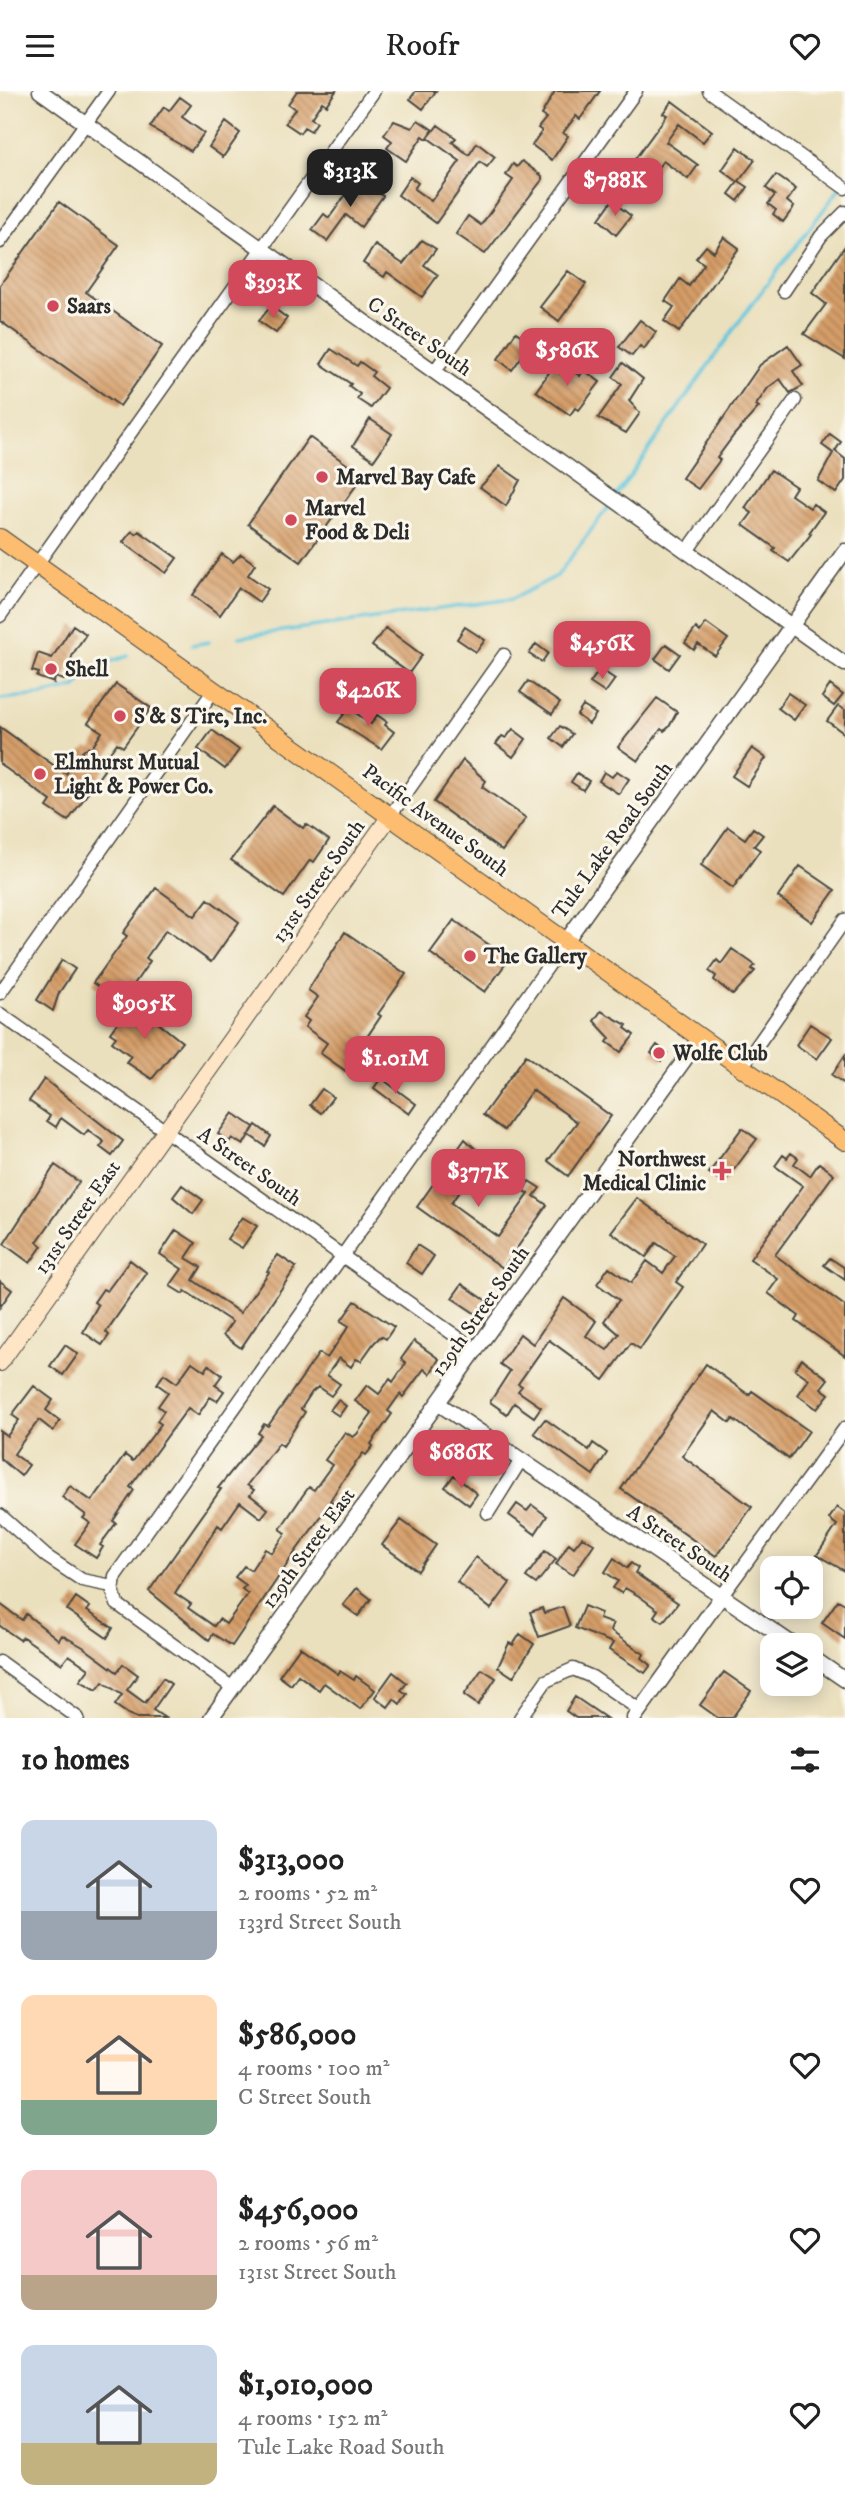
<!DOCTYPE html>
<meta charset="utf-8">
<style>
body{margin:0;font-family:"IM FELL DW Pica",serif;background:#f2f2f2;color:#222;height:100vh;display:flex;flex-direction:column;font-size:26px;white-space:nowrap}
*{box-sizing:border-box;margin:0}
p{font-size:23px;color:#767676}
.icon{flex:none;width:38px;height:38px;fill:none;stroke:currentColor;stroke-width:2;stroke-linecap:round;stroke-linejoin:round}
.map{position:relative;height:1627px;overflow:hidden}
.drawer{display:flex;flex-direction:column;background:#fff;flex:1}
.drawer>*{flex:none}
.buttons{position:absolute;left:760px;top:1465px;display:grid;gap:14px}
.buttons a{display:grid;place-items:center;width:63px;height:63px;border-radius:14px;background:#fff;box-shadow:0 4px 18px #0003;font-size:35px}
.price{position:absolute;translate:-50% -60px;padding:0 16px;border-radius:14px;background:#d1495b;color:#fff;font-size:23px;line-height:46px;filter:drop-shadow(0 2px 4px #0008)}
.price::after{content:'';position:absolute;left:50%;top:42px;width:21px;height:16px;margin-left:-10px;background:inherit;clip-path:polygon(0 0,100% 0,50% 100%)}
.price.on{background:#222;color:#fff}
ul{padding:0;list-style:none}
li{display:flex;align-items:center;gap:21px;height:175px;padding:0 21px}
li span{display:grid;place-items:center;flex:none;width:196px;height:140px;border-radius:14px;color:#555}
li>.icon{margin-inline-start:auto}
span .icon{width:84px;height:84px;fill:#fffc;stroke-width:1}
li b{font-size:30px}
h2{display:flex;justify-content:space-between;align-items:center;height:84px;padding:0 21px;font-size:30px}
header{display:flex;justify-content:space-between;align-items:center;height:91px;padding:0 21px;background:#fff;font-size:32px;font-weight:600}
.map>svg:first-child{display:block}
.lines{fill:none;stroke-linecap:round;stroke-linejoin:round}
.stream{stroke:#5fc5dc;stroke-width:3.5}
.building{fill:url(#building-back-hatch)}
.minor-casing{stroke:#484641;stroke-width:15}
.tertiary-casing{stroke:#484641;stroke-width:17}
.secondary-casing{stroke:#484641;stroke-width:18}
.primary-casing{stroke:#484641;stroke-width:20}
.minor{stroke:#fff;stroke-width:12}
.tertiary{stroke:#fff;stroke-width:14}
.secondary{stroke:#fee5c5;stroke-width:16}
.primary{stroke:#fcbd6f;stroke-width:18}
.poi-dot{fill:#d1495b;stroke:#fbf7ec;stroke-width:2.5}
.labels{text-anchor:middle;stroke-width:6;stroke-linejoin:round;paint-order:stroke}
.poi-label{font-size:21px;font-weight:bold;fill:#2b2b2b;stroke:#fbf7ec;text-anchor:start}
.street-label{font-size:21px;fill:#2b2b2b;stroke:#fbf7ec}
</style>
<header><svg class="icon" aria-label="menu" viewBox="0 0 24 24"><path d="M4 6h16M4 12h16M4 18h16"/></svg>Roofr<svg class="icon" aria-label="heart" viewBox="0 0 24 24"><path d="M12 20l-8-8c-3-5 5-10 8-4 3-6 11-1 8 4z"/></svg></header>
<div class="map">
<svg width="845" height="1627" viewBox="0 0 845 1627">
<defs>
<pattern id="building-back-hatch" width="6" height="6" patternUnits="userSpaceOnUse" patternTransform="scale(1.75)"><rect width="6" height="6" fill="#d59d68"/><path d="M-1 5l2 2M0 0l6 6M5-1l2 2" fill="none" stroke="#ad8056"/></pattern>
</defs>
<rect width="100%" height="100%" fill="#fbf7ec"/>
<filter id="ink" filterUnits="userSpaceOnUse"><feTurbulence type="fractalNoise" baseFrequency=".0143" numOctaves="2"/><feDisplacementMap in="SourceGraphic" scale="14" xChannelSelector="R" yChannelSelector="G"/><feConvolveMatrix kernelMatrix="1 2 1 2 8 2 1 2 1" color-interpolation-filters="sRGB"/></filter>
<filter id="wash" filterUnits="userSpaceOnUse"><feTurbulence type="fractalNoise" baseFrequency=".00686" numOctaves="4" result="noise"/><feDisplacementMap in="SourceGraphic" scale="28" xChannelSelector="R" yChannelSelector="G"/><feGaussianBlur stdDeviation="1.57" result="paint"/><feColorMatrix in="noise" values="0 0 0 0 0 0 0 0 0 0 0 0 0 0 0 0 0 1.4 0 .05"/><feComposite in="paint" operator="in"/></filter>
<g filter="url(#wash)">
<rect width="100%" height="100%" fill="#ebe0bd"/>
<g class="lines">
<path class="stream" d="M616,405L746,221L840,97
M239,546L512,508L557,485L612,411
M192,554L209,551
M0,608L42,604L76,596L95,575L128,565"/>
</g>
<g id="blocks">
<path class="building" d="M297,0H336L326,14L322,11L311,27L317,31L311,40L304,36L300,42L285,32L295,18L288,13Z
M416,0H436L423,18L410,8Z
M555,0H600L580,28L576,25L563,42L568,45L552,69L532,54L542,40L538,37L546,27L541,24Z
M180,6L191,14L182,26L204,42L191,60L150,36L164,16L169,20Z
M672,10L712,40L703,51L679,33L666,51L698,74L688,88L663,70L654,82L635,68L667,24L663,22Z
M418,29L433,39L427,48L423,45L406,70L387,57L392,50L384,44L394,30L412,37Z
M226,31L240,42L223,66L209,56Z
M438,34L456,47L452,51L469,64L477,52L495,66L487,76L480,71L436,132L398,104L410,86L418,92L414,98L431,110L460,70L428,47Z
M738,56L755,69L739,90L748,96L738,110L729,103L738,91L722,79Z
M522,70L542,85V89L485,163L456,143L468,125L481,134L513,89L506,84L513,73L517,76Z
M776,84L796,98L787,110L794,116L783,131L773,123L776,119L768,113L775,104L766,97Z
M358,87L383,105L361,136L346,124L327,150L312,139L324,123L329,127Z
M612,110L631,125L616,144L599,128Z
M59,111L119,154L86,201L162,255L120,315L0,230V194Z
M724,146L739,157L679,241L664,230L674,216L665,210L680,188L689,195L704,173L696,167L706,155L714,161Z
M422,149L436,158L424,174L438,184L422,206L387,181L384,186L363,172L375,154L403,173Z
M845,155V268L804,243L826,213L812,202Z
M568,180L586,193L559,230L540,216Z
M271,215L287,227L276,242L259,230Z
M640,229L656,241L644,258L640,255L632,265L619,256Z
M516,241L536,255L530,264L525,261L512,279L498,268Z
M788,254L802,274L793,280L803,295L790,302L780,288L768,297L756,314L759,316L734,344L717,367L720,369L698,398L682,387L760,274Z
M331,258L357,275L360,271L374,281L371,285L386,297L371,317L357,308L360,303L349,295L351,293L321,273Z
M558,269L580,285L584,279L600,291L579,319L575,317L570,324L536,300Z
M623,272L643,288L629,310L640,322L626,342L598,327L622,293L613,286Z
M370,328L392,343L374,369L353,355Z
M830,343L841,351L835,360L845,368V389L836,402L818,390L833,362L822,354Z
M309,346L363,385L301,471L248,433Z
M500,375L520,389L506,415L480,396Z
M771,379L796,396L791,404L810,417L813,413L824,421L809,442L811,443L789,471L773,460L775,457L743,434L752,422L745,417Z
M132,440L136,443L139,440L177,467L166,482L123,451Z
M222,463L233,471L241,463L255,473L248,484L268,498L259,511L239,497L220,524L193,504Z
M706,532L728,548L715,565L698,553L694,559L685,552L696,537L700,541Z
M73,534L86,543L73,563L64,589L55,586L54,592L37,586L39,582L32,580L38,562L52,567Z
M465,536L485,549L476,561L457,548Z
M386,537L422,564L409,582L372,555Z
M536,553L548,562L542,571L529,563Z
M666,553L680,563L669,578L655,568Z
M600,578L615,588L605,602L590,592Z
M528,590L560,612L552,623L520,601Z
M116,593L151,617L123,656L117,652L100,675L104,679L68,730L47,716L51,710L0,673V636L66,683L82,661L88,656L91,658L102,641L88,632Z
M830,594L843,604L834,615L822,606Z
M788,602L805,614L794,629L778,617Z
M657,607L677,621L669,636L664,640L661,638L638,670L618,656Z
M583,615L596,623L589,633L577,624Z
M838,615L845,619V643L827,630Z
M349,617L371,633L377,624L387,631L385,634L394,641L381,658L338,631Z
M560,635L572,643L563,656L551,647Z
M513,638L526,648L513,666L496,653L502,645L506,647Z
M212,639L239,659L225,678L198,658Z
M752,657L766,667L747,695L732,685Z
M463,669L486,690L482,696L526,727L502,760L434,711Z
M617,680L629,688L619,703L599,690L604,681L612,686Z
M577,682L589,690L583,699L571,691Z
M273,715L303,737L306,733L329,749L314,771L310,769L284,806L231,769Z
M728,736L745,748L753,737L763,744L754,755L760,759L733,797L701,774Z
M800,775L835,799L812,831L778,806Z
M156,797L195,825L208,808L239,831L211,871L166,839L146,867L150,870L121,912L93,892L127,845L123,842Z
M454,829L509,868L485,901L430,862Z
M345,841L406,883L378,923L381,925L367,946L373,950L350,983L320,962L327,952L305,936L309,930L304,926L318,906L308,899Z
M732,858L755,874L752,878L755,880L733,904L714,889L716,885L709,880L717,869L721,873Z
M62,869L75,878L59,902L53,920L37,909Z
M132,911L182,951L152,988L126,971L131,965L112,951L116,946L110,942Z
M601,920L627,934L625,937L634,944L621,961L607,951L610,947L594,930Z
M810,933L832,947L817,968L796,954Z
M657,954L667,962L661,970L651,962Z
M526,964L611,1025L568,1085L548,1070L577,1031L532,999L504,1039L483,1024Z
M845,964V993L832,984Z
M381,987L416,1013L409,1023L374,997Z
M44,988L123,1050L112,1065L100,1056L104,1051L88,1039L84,1044L61,1027L56,1036L47,1030L50,1025L29,1010Z
M322,998L333,1006L321,1022L310,1014Z
M233,1022L254,1036L250,1043L256,1034L271,1045L265,1055L249,1044L243,1054L232,1047L229,1051L218,1043Z
M742,1037L757,1048L724,1092L709,1082Z
M465,1048L484,1066L451,1112L498,1146L529,1103L523,1099L529,1090L540,1097L534,1105L547,1114L503,1177L417,1116Z
M791,1062L798,1067L794,1073L810,1085L819,1072L834,1083L775,1164L845,1215V1265L796,1230L799,1225L768,1202L778,1188L750,1168L803,1095L775,1075L783,1064L787,1067Z
M55,1074L79,1091L37,1151L42,1155L30,1172L4,1153Z
M182,1094L203,1109L193,1123L173,1106Z
M637,1107L702,1153L676,1191L683,1196L640,1258L631,1252L604,1289L549,1249L518,1293L522,1295L518,1300L541,1316L534,1326L514,1312L507,1323L490,1311L510,1280L500,1273L520,1243L533,1253L564,1207L596,1230L586,1245L607,1259L619,1243L604,1230L619,1209L597,1193L609,1176L631,1192L647,1170L663,1182L675,1165L656,1152L646,1166L611,1141Z
M242,1126L257,1135L242,1157L227,1148Z
M176,1139L196,1152L186,1167L201,1176L193,1189L240,1222L269,1181L267,1180L278,1164L296,1176L241,1257L223,1244L232,1231L185,1200L183,1203L170,1195L182,1178L160,1163Z
M417,1154L434,1165L422,1183L406,1172Z
M830,1167L845,1177V1189L824,1174Z
M130,1169L147,1182L106,1241L109,1244L102,1254L83,1241L98,1214L94,1211L103,1198L107,1200Z
M0,1190L12,1199L0,1216Z
M462,1193L488,1211L479,1225L452,1207Z
M355,1210L394,1236L386,1248L381,1245L374,1252L361,1270L356,1268L351,1276L339,1267L327,1284L340,1293L331,1305L318,1296L312,1301L301,1318L305,1321L283,1355L279,1352L247,1394L254,1399L250,1404L268,1418L261,1427L240,1411L222,1437L218,1434L175,1502L191,1513L188,1517L214,1535L219,1528L226,1533L248,1503L242,1498L246,1494L235,1486L244,1475L251,1479L265,1458L272,1462L286,1442L280,1438L303,1404L309,1396L314,1399L332,1374L325,1369L345,1341L353,1346L357,1343L372,1322L355,1310L367,1294L379,1303L390,1288L393,1291L406,1272L401,1268L414,1250L439,1268L430,1283L424,1278L403,1306L400,1303L388,1320L392,1323L371,1353L373,1355L366,1364L363,1362L341,1392L330,1410L334,1413L327,1422L325,1420L296,1460L232,1555L213,1543L209,1549L149,1500L221,1398L218,1397L261,1344L258,1342L264,1333L268,1335L319,1262L327,1267L349,1235L341,1230Z
M65,1254L78,1263L63,1284L50,1275Z
M802,1268L828,1288L821,1297L829,1303L817,1318L798,1304L809,1288L795,1278Z
M192,1271L205,1280L209,1274L222,1284L215,1294L224,1300L217,1310L210,1306L198,1324L188,1317L130,1396L134,1399L113,1430L116,1432L100,1454L103,1456L96,1467L75,1453L90,1432L83,1427L86,1424L62,1406L70,1395L92,1410L125,1364L133,1370L161,1333L157,1330L164,1320L158,1315L168,1301L157,1293L164,1283L177,1292Z
M706,1273L749,1304L752,1300L809,1340L789,1368L733,1328L730,1332L714,1320L682,1365L752,1416L716,1465L621,1398Z
M34,1295L53,1309L46,1319L60,1330L53,1340L39,1329L20,1354L14,1363L29,1374L21,1385L0,1367V1340L7,1345L19,1329L12,1324Z
M338,1309L346,1315L339,1325L330,1319Z
M545,1328L589,1359L593,1352L607,1362L593,1384L534,1342Z
M454,1384L477,1403L469,1414L445,1396Z
M517,1413L527,1420L532,1414L547,1425L535,1443L509,1424Z
M837,1416L845,1422V1480L817,1464L837,1434L829,1428Z
M401,1429L436,1454L418,1480L382,1454Z
M582,1446L594,1453L573,1484L556,1473L569,1452L574,1456Z
M545,1460L556,1468L536,1493L526,1486Z
M476,1466L510,1492L491,1518L457,1491Z
M614,1467L627,1477L631,1472L638,1477L635,1482L678,1512L663,1531L654,1525L658,1519L639,1505L625,1497L621,1502L613,1497L618,1490L605,1481Z
M357,1497L371,1508L358,1525L343,1514Z
M76,1506L90,1516L87,1520L113,1537L107,1547L67,1519Z
M838,1509L845,1513V1548L822,1532Z
M0,1513L22,1529L26,1523L59,1549L62,1544L83,1556L117,1581L123,1573L138,1584L127,1599L145,1612L163,1587L171,1593L153,1619L165,1627H137L128,1623L115,1614L122,1604L103,1591L97,1599L80,1590L89,1578L69,1564L62,1573L23,1546L20,1549L0,1535Z
M584,1515L601,1522L599,1528L613,1533L610,1540L644,1563L642,1567L651,1574L645,1582L609,1559L613,1552L575,1537Z
M563,1516L570,1535L539,1546L530,1521L542,1517L544,1522Z
M520,1543L534,1553L513,1586L498,1576L509,1552L513,1554Z
M300,1556L338,1583L340,1580L354,1589L356,1585L375,1599L360,1618L324,1592L319,1599L298,1584L291,1594L279,1585Z
M482,1578L496,1587L478,1614L464,1604Z
M393,1581L407,1592L401,1599L407,1603L400,1613L394,1608L388,1616L375,1606Z
M724,1581L751,1600L732,1627H718L700,1614Z
M575,1606L606,1627H576L566,1620Z"/>
</g>
</g>
<g filter="url(#ink)">
<use href="#blocks" fill-opacity="0" stroke="#484641" stroke-width="2"/>
<g class="lines">
<defs>
<path id="minor" d="M709,0L845,97
M0,151L109,0
M784,200L821,145L845,121
M434,281L636,0
M687,460L795,309
M0,525L374,0
M390,725L504,564
M0,902L214,599
M0,923L477,1260
M742,976L845,829
M488,1422L521,1369
M0,1424L46,1465L82,1489L112,1495
M721,1506L845,1337
M0,1571L78,1627
M233,1597L117,1513L113,1501L115,1485L566,850
M520,1627L546,1590L573,1578L592,1586L640,1619"/>
<path id="tertiary" d="M40,0L845,573
M566,850L845,460
M439,1313L794,1554
M810,1565L845,1589
M211,1627L701,946
M634,1627L721,1506"/>
<path id="secondary" d="M0,1272L390,725"/>
<path id="primary" d="M0,447L845,1050"/>
</defs>
<use href="#minor" class="minor-casing"/>
<use href="#tertiary" class="tertiary-casing"/>
<use href="#secondary" class="secondary-casing"/>
<use href="#primary" class="primary-casing"/>
<use href="#minor" class="minor"/>
<use href="#tertiary" class="tertiary"/>
<use href="#secondary" class="secondary"/>
<use href="#primary" class="primary"/>
</g>
</g>
<g class="poi-dot">
<circle cx="53" cy="215" r="7"/>
<circle cx="322" cy="386" r="7"/>
<circle cx="291" cy="429" r="7"/>
<circle cx="51" cy="578" r="7"/>
<circle cx="120" cy="625" r="7"/>
<circle cx="40" cy="683" r="7"/>
<circle cx="470" cy="865" r="7"/>
<circle cx="659" cy="962" r="7"/>
<path d="M718.5 1069.5h7v7h7v7h-7v7h-7v-7h-7v-7h7z"/>
</g>
<g class="labels">
<g class="poi-label">
<text x="67" y="222">Saars</text>
<text x="336" y="393">Marvel Bay Cafe</text>
<text x="305" y="424">Marvel<tspan x="305" dy="24">Food &amp; Deli</tspan></text>
<text x="65" y="585">Shell</text>
<text x="134" y="632">S &amp; S Tire, Inc.</text>
<text x="54" y="678">Elmhurst Mutual<tspan x="54" dy="24">Light &amp; Power Co.</tspan></text>
<text x="484" y="872">The Gallery</text>
<text x="673" y="969">Wolfe Club</text>
<text x="706" y="1075" text-anchor="end">Northwest<tspan x="706" dy="24">Medical Clinic</tspan></text>
</g>
<g class="street-label">
<text transform="translate(420 245) rotate(35)" y="7">C Street South</text>
<text transform="translate(436 729) rotate(36)" y="7">Pacific Avenue South</text>
<text transform="translate(612 749) rotate(-54)" y="7">Tule Lake Road South</text>
<text transform="translate(318 790) rotate(-55)" y="7">131st Street South</text>
<text transform="translate(250 1075) rotate(35)" y="7">A Street South</text>
<text transform="translate(77 1126) rotate(-55)" y="7">131st Street East</text>
<text transform="translate(480 1220) rotate(-55)" y="7">129th Street South</text>
<text transform="translate(680 1452) rotate(34)" y="7">A Street South</text>
<text transform="translate(308 1457) rotate(-54)" y="7">129th Street East</text>
</g>
</g>
</svg>
<div class="buttons">
<a><svg class="icon" aria-label="locate" viewBox="0 0 24 24"><circle cx="12" cy="12" r="6"/><path d="M12 2v4M12 18v4M2 12h4M18 12h4"/></svg></a>
<a><svg class="icon" aria-label="layers" viewBox="0 0 24 24"><path d="M12 4l9 5-9 5-9-5zM3 14l9 5 9-5"/></svg></a>
</div>
<b class="price on" style="left:350px;top:118px">$313K</b>
<b class="price" style="left:615px;top:127px">$788K</b>
<b class="price" style="left:273px;top:229px">$393K</b>
<b class="price" style="left:567px;top:297px">$586K</b>
<b class="price" style="left:602px;top:590px">$456K</b>
<b class="price" style="left:368px;top:637px">$426K</b>
<b class="price" style="left:144px;top:950px">$905K</b>
<b class="price" style="left:395px;top:1005px">$1.01M</b>
<b class="price" style="left:478px;top:1118px">$377K</b>
<b class="price" style="left:461px;top:1399px">$686K</b>
</div>
<section class="drawer">
<h2>10 homes<svg class="icon" aria-label="filters" viewBox="0 0 24 24"><path d="M4 7h16M4 17h16"/><circle cx="9" cy="7" r="2"/><circle cx="15" cy="17" r="2"/></svg></h2>
<ul>
<li><span style="background:linear-gradient(#c9d6e8 65%,#9aa5b1 0)"><svg class="icon" aria-label="home" viewBox="0 0 24 24"><path d="M3 11l9-7 9 7M6 9v11h12V9"/></svg></span><div><b>$313,000</b><p>2 rooms · 52 m²</p><p>133rd Street South</p></div><svg class="icon" aria-label="heart" viewBox="0 0 24 24"><path d="M12 20l-8-8c-3-5 5-10 8-4 3-6 11-1 8 4z"/></svg></li>
<li><span style="background:linear-gradient(#ffd9b3 75%,#7fa58c 0)"><svg class="icon" aria-label="home" viewBox="0 0 24 24"><path d="M3 11l9-7 9 7M6 9v11h12V9"/></svg></span><div><b>$586,000</b><p>4 rooms · 100 m²</p><p>C Street South</p></div><svg class="icon" aria-label="heart" viewBox="0 0 24 24"><path d="M12 20l-8-8c-3-5 5-10 8-4 3-6 11-1 8 4z"/></svg></li>
<li><span style="background:linear-gradient(#f6c9c9 75%,#b9a48a 0)"><svg class="icon" aria-label="home" viewBox="0 0 24 24"><path d="M3 11l9-7 9 7M6 9v11h12V9"/></svg></span><div><b>$456,000</b><p>2 rooms · 56 m²</p><p>131st Street South</p></div><svg class="icon" aria-label="heart" viewBox="0 0 24 24"><path d="M12 20l-8-8c-3-5 5-10 8-4 3-6 11-1 8 4z"/></svg></li>
<li><span style="background:linear-gradient(#c9d6e8 70%,#c2b280 0)"><svg class="icon" aria-label="home" viewBox="0 0 24 24"><path d="M3 11l9-7 9 7M6 9v11h12V9"/></svg></span><div><b>$1,010,000</b><p>4 rooms · 152 m²</p><p>Tule Lake Road South</p></div><svg class="icon" aria-label="heart" viewBox="0 0 24 24"><path d="M12 20l-8-8c-3-5 5-10 8-4 3-6 11-1 8 4z"/></svg></li>
</ul>
</section>
